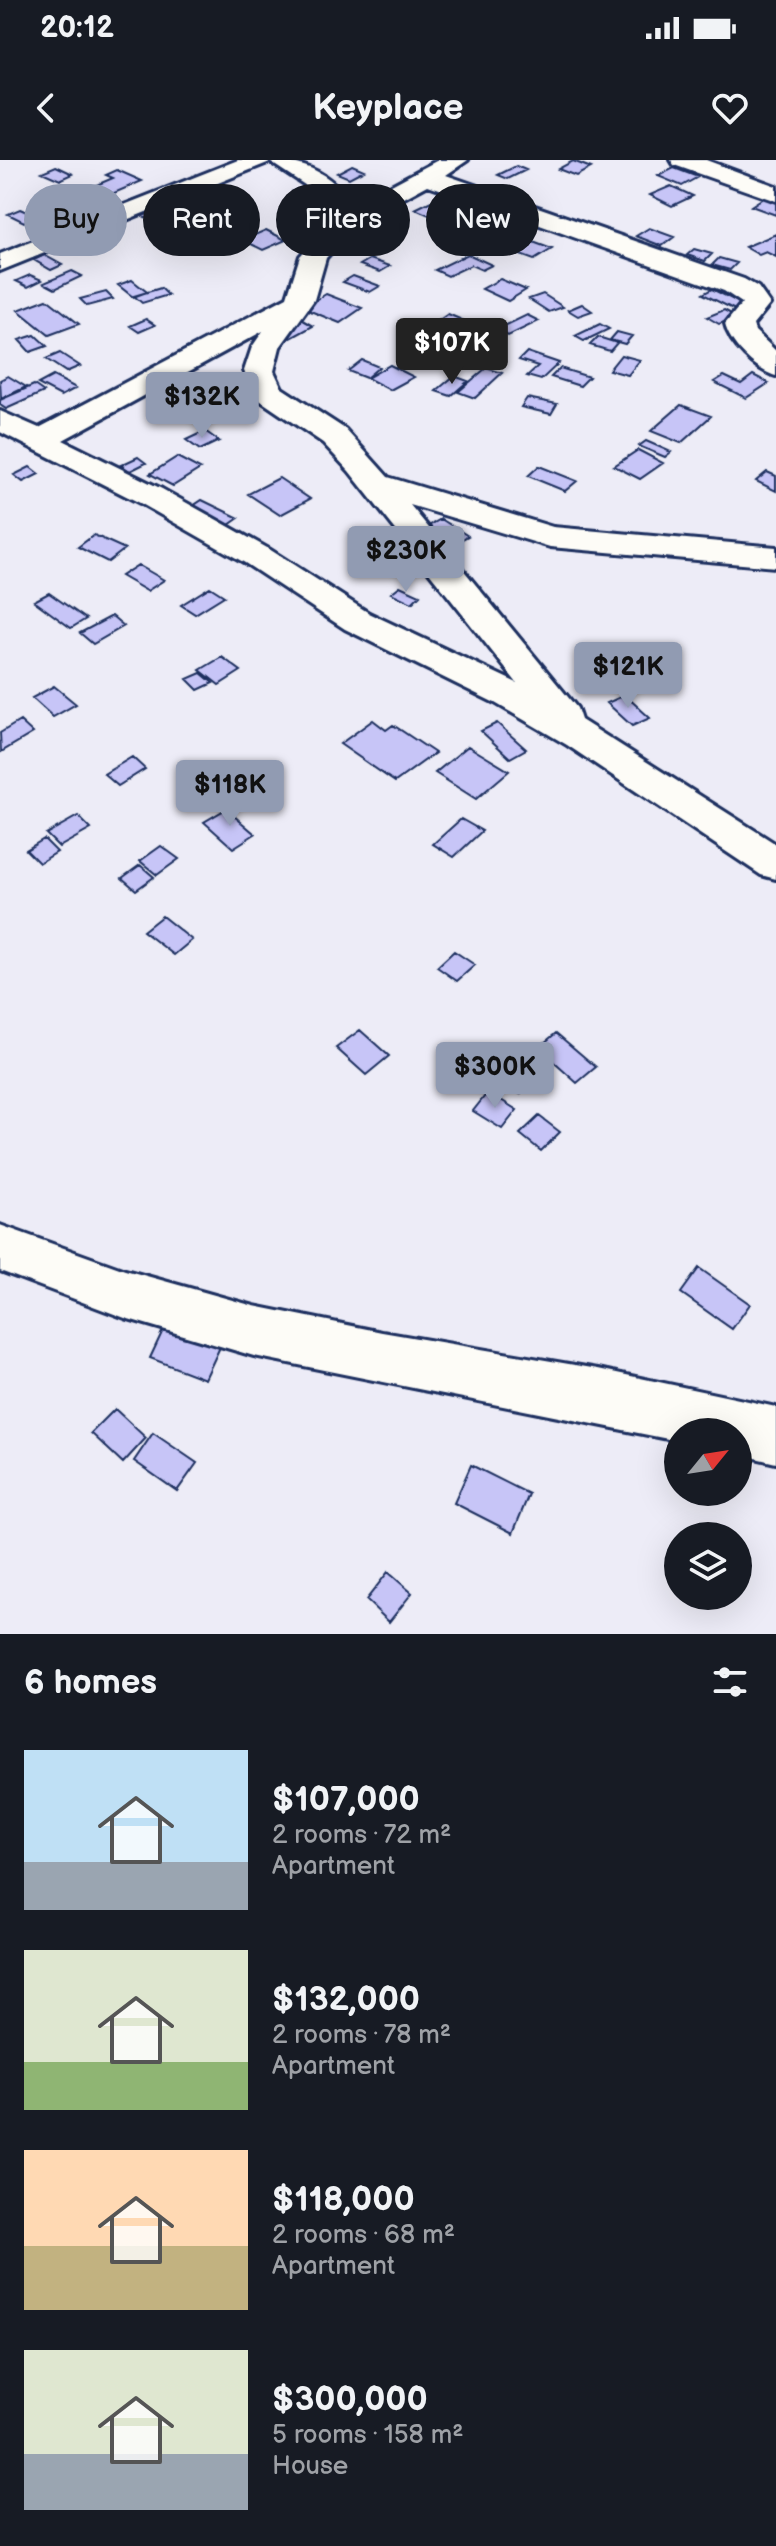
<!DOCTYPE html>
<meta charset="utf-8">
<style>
body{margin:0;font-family:"Balsamiq Sans",sans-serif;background:#20242c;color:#f1f3f6;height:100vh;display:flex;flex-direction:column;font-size:30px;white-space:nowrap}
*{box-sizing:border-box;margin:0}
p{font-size:26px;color:#9ea1a6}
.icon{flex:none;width:44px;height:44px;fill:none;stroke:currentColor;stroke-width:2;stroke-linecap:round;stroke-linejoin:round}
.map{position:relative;height:1474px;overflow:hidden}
.details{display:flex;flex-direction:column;background:#171b24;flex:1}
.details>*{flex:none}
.guide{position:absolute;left:24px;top:24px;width:728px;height:72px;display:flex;gap:16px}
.needle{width:52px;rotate:60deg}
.buttons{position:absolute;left:664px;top:1258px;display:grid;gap:16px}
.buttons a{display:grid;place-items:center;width:88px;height:88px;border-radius:50%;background:#171b24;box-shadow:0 8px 32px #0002;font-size:40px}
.price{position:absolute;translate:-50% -68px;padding:0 18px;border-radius:8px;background:#919bb2;color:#111;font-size:26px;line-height:52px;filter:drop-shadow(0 2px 4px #0008)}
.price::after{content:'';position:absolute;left:50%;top:48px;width:24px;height:18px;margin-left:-12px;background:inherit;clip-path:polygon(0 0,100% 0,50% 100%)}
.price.on{background:#222;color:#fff}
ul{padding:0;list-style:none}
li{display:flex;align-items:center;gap:24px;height:200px;padding:0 24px}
li span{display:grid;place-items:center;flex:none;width:224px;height:160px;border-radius:0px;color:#555}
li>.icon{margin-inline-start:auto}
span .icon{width:96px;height:96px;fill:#fffc;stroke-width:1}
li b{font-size:34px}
h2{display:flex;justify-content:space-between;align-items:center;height:96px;padding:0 24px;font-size:34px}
.tag{padding:0 28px;border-radius:36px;background:#171b24;box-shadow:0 8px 32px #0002;font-size:28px;line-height:72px}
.tag.on{background:#919bb2;color:#111}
.status{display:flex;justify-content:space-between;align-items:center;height:56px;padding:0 40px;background:#171b24;direction:ltr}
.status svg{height:22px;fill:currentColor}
header{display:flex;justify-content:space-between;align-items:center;height:104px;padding:0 24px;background:#171b24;font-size:36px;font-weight:800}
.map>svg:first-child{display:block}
.building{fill:#c7c5f7;stroke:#1b2f5e;stroke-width:2}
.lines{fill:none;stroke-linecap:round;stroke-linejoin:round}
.street-casing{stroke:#1b2f5e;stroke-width:6}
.street{fill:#fdfcf7;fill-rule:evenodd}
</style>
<div class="status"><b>20:12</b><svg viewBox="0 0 49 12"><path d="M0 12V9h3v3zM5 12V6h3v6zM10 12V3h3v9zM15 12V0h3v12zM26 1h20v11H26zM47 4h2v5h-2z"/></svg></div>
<header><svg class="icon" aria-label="back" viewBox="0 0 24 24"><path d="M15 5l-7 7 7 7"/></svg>Keyplace<svg class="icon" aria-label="heart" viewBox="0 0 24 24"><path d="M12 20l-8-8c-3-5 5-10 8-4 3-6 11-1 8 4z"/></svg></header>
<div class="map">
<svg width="776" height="1474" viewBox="0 0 776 1474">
<rect width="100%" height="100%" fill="#edecf7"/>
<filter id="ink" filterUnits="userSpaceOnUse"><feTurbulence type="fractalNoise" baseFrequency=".0125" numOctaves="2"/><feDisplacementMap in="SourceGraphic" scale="16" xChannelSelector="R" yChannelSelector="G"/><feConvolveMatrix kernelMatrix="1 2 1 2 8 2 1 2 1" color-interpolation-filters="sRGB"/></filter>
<g filter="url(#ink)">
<path class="building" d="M573,1L591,8L576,16L558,9Z
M352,5L364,10L349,18L337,13Z
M56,6L73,14L60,20L42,12Z
M516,6L526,10L508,19L498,15Z
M674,8L698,17L682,26L658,16Z
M117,10L142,21L112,34L94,26L113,18L106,15Z
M671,26L693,36L672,46L650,35Z
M303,27L320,34L310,39L293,31Z
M96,28L113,36L102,41L86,32Z
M766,36L776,39V55L751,46Z
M433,40L473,57L455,66L415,49Z
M173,44L182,49L152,61L143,56Z
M318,46L342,57L332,62L307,51Z
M20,49L36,56L24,62L8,54Z
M649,68L674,77L662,86L636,76Z
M266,70L286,80L263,90L243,80Z
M177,72L192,77L181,84L166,77Z
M511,74L552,89L534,100L493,85Z
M776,74V97L766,92L759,95L745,87Z
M100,75L112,84L99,88L87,79Z
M377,75L394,82L380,90L364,83Z
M694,89L712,94L705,101L687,95Z
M468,94L492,105L482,110L471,105L448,116L435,110Z
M44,95L62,105L51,110L34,100Z
M719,98L737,103L730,110L712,105Z
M370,99L390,106L380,112L360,105Z
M72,111L82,116L55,129L44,123Z
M30,115L42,120L28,127L16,121Z
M353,116L380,126L370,132L343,122Z
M500,119L526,130L508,141L482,129Z
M132,120L147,132L133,137L118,125Z
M161,128L168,135L142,143L134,136Z
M712,129L750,148L741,153L703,134Z
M106,132L113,139L87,146L80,139Z
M326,134L362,148L340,163L303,148Z
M543,134L563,147L549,152L529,139Z
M47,139L79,164L49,175L18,150Z
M582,144L592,151L578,156L568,150Z
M724,150L737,157L719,164L707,157Z
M448,154L469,163L460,169L438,161Z
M527,155L539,161L508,176L496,170Z
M146,159L155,165L139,172L130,166Z
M301,159L313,166L291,178L278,171Z
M600,164L609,169L584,181L575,176Z
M617,172L632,176L625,184L610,180Z
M35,175L47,186L30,192L19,180Z
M598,177L617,183L610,191L590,185Z
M527,192L559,203L541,220L527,216L538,206L519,200Z
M60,193L80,206L66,212L46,199Z
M621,195L640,200L628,215L609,210Z
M362,200L379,207L366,218L348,211Z
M390,205L414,217L390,230L367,218Z
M486,208L502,213L475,238L458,232Z
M560,208L589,217L580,226L551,217Z
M753,215L769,223L746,238L714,222L724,216L741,224Z
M8,216L26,227L1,239L0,220Z
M53,216L76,228L61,236L38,224Z
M454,216L468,221L451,236L436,231Z
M34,225L44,232L6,249L0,245V240Z
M527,238L557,244L551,254L521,247Z
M681,245L711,256L681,283L651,271Z
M205,271L219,281L200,290L186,280Z
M646,281L671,292L665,297L639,286Z
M638,290L663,303L640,319L614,306Z
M138,297L146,303L130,311L121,305Z
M177,297L200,309L173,326L150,314Z
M539,306L577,321L565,331L528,316Z
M30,307L39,314L23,322L14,315Z
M767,312L776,316V331L756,321Z
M279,318L310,339L280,355L248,334Z
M202,340L239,358L226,367L190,348Z
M441,359L468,376L451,385L425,368Z
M94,375L125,389L108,402L78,387Z
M138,405L164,420L147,431L121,416Z
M400,426L420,435L412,443L391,433Z
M210,427L224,436L195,454L181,445Z
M49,433L86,459L71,468L34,441Z
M112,456L124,466L93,484L80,473Z
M222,497L241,511L219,525L200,510Z
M201,513L213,523L198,530L187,519Z
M54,526L76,544L53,557L32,538Z
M625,535L650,558L632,566L607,543Z
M373,560L386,570L393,565L435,593L395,622L340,584Z
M20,561L33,573L1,592L0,573Z
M497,563L526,589L510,598L481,571Z
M468,586L509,611L476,639L435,613Z
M132,597L145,609L118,626L104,614Z
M226,649L255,674L233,688L204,662Z
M78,656L91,669L59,687L46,674Z
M461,659L482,671L454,697L433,684Z
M44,679L57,692L39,703L26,690Z
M161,686L179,699L157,715L140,701Z
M140,705L154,717L136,730L122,718Z
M162,756L192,780L174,795L143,771Z
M454,791L475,805L457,821L437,807Z
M360,870L389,896L366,915L336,888Z
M556,873L596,907L577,923L538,888Z
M528,886L551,902L520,934L497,917Z
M488,932L517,950L502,969L473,951Z
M539,956L560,972L541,991L520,974Z
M699,1108L750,1144L732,1169L681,1133Z
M165,1166L220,1187L205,1219L150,1198Z
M115,1249L146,1278L123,1303L91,1273Z
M153,1273L197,1303L177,1331L134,1301Z
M471,1305L529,1334L513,1373L454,1343Z
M388,1412L412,1433L389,1462L366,1440Z"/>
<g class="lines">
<defs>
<path id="street" d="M238,0C291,0 320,0 354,45L438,0H468L446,15L744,119L758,127L770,144L753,165L755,171L776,191V216C757,211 729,184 725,164L742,143L724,131L428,25L358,63L326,98L314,140L280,187L274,211L282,228L345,269L388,317L553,367L776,387V407L550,387L410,345L577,548L581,560L776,684V719L761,715L567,585L495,543L345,469L245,403L140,343L0,272V251L39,268L287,137L300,96L336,57L320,35L270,2L0,111V94ZM263,171L252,187L244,211L258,239L323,283L349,311L517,523L369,453L269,389L162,329L63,280Z
M671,0H706L776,26V41L674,5Z
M0,1065L125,1110L254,1146L382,1172L598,1209L776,1247V1303L738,1294V1272H678V1281L254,1196L125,1158L0,1111Z"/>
</defs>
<use href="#street" class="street-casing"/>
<use href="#street" class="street"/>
</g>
</g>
</svg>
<div class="buttons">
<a><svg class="needle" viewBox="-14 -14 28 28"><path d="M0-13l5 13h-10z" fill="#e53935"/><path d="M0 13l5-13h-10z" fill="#9ea1a6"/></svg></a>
<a><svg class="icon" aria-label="layers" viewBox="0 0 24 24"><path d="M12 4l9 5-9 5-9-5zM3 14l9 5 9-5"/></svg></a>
</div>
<b class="price on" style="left:452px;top:226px">$107K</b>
<b class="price" style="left:202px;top:280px">$132K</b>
<b class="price" style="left:406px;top:434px">$230K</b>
<b class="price" style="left:628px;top:550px">$121K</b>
<b class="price" style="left:230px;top:668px">$118K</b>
<b class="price" style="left:495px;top:950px">$300K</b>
<div class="guide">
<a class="tag on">Buy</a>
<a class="tag">Rent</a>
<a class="tag">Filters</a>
<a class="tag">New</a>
</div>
</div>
<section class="details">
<h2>6 homes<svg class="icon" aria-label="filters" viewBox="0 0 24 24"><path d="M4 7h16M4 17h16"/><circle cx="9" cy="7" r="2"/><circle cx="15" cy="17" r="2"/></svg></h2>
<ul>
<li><span style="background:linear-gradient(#bfe0f5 70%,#9aa5b1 0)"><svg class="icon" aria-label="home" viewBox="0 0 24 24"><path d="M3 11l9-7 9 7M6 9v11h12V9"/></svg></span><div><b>$107,000</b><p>2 rooms · 72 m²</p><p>Apartment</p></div></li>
<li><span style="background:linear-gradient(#dfe7d0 70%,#8fb573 0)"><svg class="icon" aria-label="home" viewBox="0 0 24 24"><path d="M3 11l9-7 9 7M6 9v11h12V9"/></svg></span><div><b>$132,000</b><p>2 rooms · 78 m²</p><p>Apartment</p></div></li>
<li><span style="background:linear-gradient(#ffd9b3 60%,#c2b280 0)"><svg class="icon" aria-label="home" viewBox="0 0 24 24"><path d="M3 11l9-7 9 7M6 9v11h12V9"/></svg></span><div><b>$118,000</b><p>2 rooms · 68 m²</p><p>Apartment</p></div></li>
<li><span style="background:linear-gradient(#dfe7d0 65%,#9aa5b1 0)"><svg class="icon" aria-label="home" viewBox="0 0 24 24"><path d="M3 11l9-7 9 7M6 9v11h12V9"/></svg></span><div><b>$300,000</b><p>5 rooms · 158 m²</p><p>House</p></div></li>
</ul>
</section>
